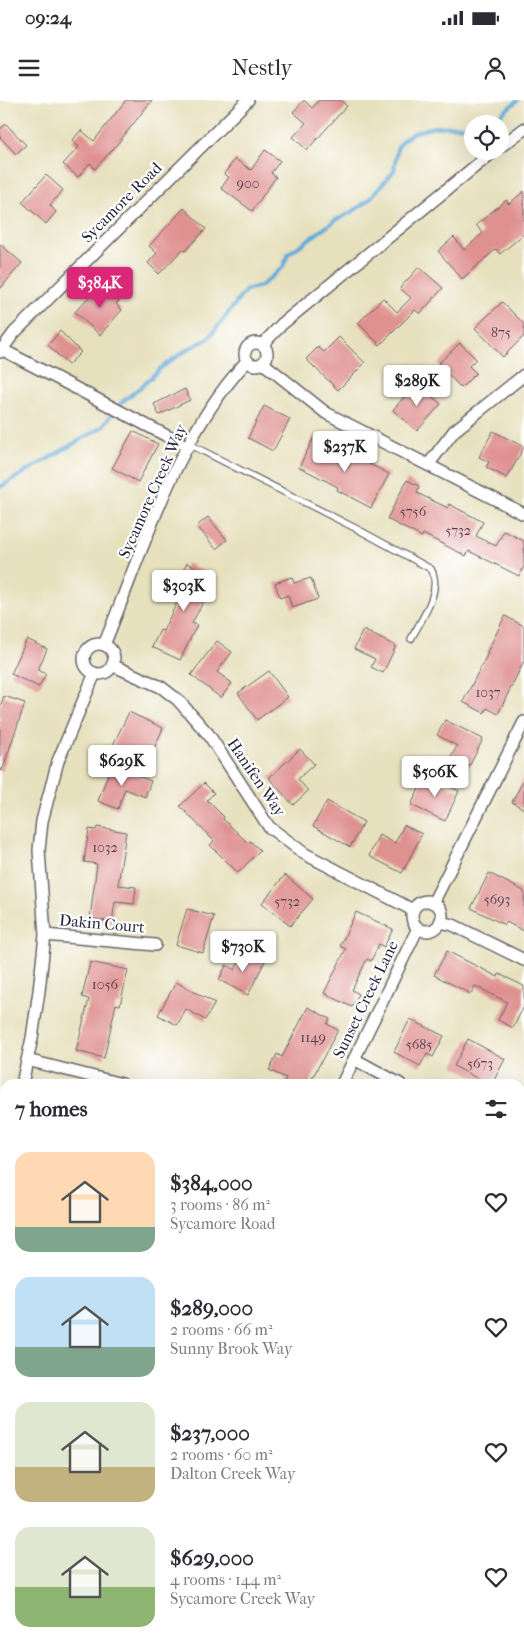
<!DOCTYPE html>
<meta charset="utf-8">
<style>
body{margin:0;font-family:"IM FELL French Canon",serif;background:#f2f2f3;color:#2b2b33;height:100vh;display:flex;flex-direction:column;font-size:19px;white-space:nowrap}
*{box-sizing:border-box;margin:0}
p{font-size:16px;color:#7c7c81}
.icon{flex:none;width:28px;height:28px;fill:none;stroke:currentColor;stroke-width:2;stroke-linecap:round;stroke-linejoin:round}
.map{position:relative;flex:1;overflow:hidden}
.sheet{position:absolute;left:0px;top:979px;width:525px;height:571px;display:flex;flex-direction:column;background:#fff;border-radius:15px 15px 0 0;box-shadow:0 5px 20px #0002}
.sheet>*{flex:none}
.fabs{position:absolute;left:464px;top:15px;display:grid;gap:10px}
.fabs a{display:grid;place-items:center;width:45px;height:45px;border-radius:50%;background:#fff;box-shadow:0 5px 20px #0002;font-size:25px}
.price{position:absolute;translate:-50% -42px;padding:0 11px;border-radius:5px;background:#fff;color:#222;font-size:16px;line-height:32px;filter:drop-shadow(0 1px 2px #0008)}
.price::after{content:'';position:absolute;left:50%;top:30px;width:15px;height:11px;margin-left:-8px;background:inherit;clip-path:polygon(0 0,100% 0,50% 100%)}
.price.active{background:#db2777;color:#fff}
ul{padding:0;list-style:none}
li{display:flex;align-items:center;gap:15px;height:125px;padding:0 15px}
li span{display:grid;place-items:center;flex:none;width:140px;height:100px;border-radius:15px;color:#555}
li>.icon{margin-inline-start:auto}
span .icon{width:60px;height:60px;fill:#fffc;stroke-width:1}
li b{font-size:21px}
h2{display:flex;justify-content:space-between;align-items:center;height:60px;padding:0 15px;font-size:21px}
.status{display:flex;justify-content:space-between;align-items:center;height:35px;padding:0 25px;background:#fff;direction:ltr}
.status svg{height:14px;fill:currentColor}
header{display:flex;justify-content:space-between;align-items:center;height:65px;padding:0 15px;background:#fff;font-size:22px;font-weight:600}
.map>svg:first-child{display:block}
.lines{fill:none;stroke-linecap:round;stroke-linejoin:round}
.stream{stroke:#60aad8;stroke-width:4}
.building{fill:#df9190}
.service-casing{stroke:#676468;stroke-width:8}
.minor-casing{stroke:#676468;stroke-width:14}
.service{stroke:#fff;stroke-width:5.5}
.minor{stroke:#fff;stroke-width:11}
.labels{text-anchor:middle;stroke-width:4.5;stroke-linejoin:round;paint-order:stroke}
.number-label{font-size:14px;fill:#513e50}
.street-label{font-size:16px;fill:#22223b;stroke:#fff}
</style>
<div class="status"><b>09:24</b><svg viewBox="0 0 49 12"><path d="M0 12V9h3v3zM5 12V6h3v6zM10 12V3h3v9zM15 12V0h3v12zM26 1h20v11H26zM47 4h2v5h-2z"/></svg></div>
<header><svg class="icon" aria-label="menu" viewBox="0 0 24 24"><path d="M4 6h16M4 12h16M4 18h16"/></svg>Nestly<svg class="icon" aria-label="person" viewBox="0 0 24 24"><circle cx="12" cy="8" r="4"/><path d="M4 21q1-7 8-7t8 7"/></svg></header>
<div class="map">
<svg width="524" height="1549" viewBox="0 0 524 1549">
<rect width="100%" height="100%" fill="#fff"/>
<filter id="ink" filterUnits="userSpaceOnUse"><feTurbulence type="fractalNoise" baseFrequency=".02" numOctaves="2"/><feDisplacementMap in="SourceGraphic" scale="10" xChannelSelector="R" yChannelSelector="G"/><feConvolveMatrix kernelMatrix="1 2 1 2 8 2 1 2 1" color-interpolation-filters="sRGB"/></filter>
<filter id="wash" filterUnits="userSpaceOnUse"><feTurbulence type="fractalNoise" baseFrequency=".0096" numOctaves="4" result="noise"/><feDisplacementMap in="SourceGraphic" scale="20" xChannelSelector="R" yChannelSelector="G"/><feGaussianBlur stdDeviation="1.12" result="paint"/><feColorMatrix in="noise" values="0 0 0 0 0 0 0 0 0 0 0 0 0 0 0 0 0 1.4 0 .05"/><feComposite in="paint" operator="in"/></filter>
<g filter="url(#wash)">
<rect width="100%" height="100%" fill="#e7e0bd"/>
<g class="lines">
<path class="stream" d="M489,24L518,0
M0,387L102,327L122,302L143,285L162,267L188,249L208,239L246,190L261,186L283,167L288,154L336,120L352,112L368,101L394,71L397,49L403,40L413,33L434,27L472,26
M520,1279L524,1277
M65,1549L70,1545"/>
</g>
<g id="blocks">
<path class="building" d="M126,0H152L119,42L95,69L90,63L78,77L63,64L79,47L72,41L81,30L94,41Z
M304,0L312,8L319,0H340L347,6L307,50L293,37L306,23L293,12Z
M6,24L26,45L16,54L0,37V29Z
M265,50L280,61L271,73L276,77L252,111L221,88L229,77L224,74L235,59L251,70Z
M46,75L63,90L50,105L56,112L46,124L22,102Z
M524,91V134L500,154L496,149L462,179L438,151L454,137L464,150L483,133L476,125L506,100L509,104Z
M184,108L206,129L185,151L183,149L159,174L148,163L157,153L149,146Z
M0,144L22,163L0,189Z
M419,167L443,188L420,214L415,210L380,245L358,223L383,198L397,212L411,198L400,188Z
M102,182L121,199L116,204L122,210L100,235L75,212Z
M502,202L524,224V236L503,257L475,228Z
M60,231L81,252L68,265L48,245Z
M339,237L365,263L338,290L306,259L318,247L324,252Z
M460,243L476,259L469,266L476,273L461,288L438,264Z
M416,283L441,304L417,331L393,310Z
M185,289L190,300L159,315L154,304Z
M264,306L290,319L273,351L248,338Z
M133,331L158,344L138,382L112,368Z
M493,331L524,347L507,378L486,367L489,362L479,357Z
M315,335L333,345L327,356L348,368L354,356L389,374L371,408L337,390L338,387L299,367Z
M407,380L419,386L417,393L448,408L449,404L483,422L476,436L496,446L504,431L524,441V466L519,476L469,451L466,456L423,434L422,437L387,419Z
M208,417L227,440L216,449L197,426Z
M187,463L216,478L192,523L197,525L180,560L152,547L160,530L163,531L177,502L173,500L184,479L180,476Z
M292,477L294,483L311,478L318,499L292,508L288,495L280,498L275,483Z
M505,516L524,526V561L498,614L487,608L484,613L463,602L488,553L487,552Z
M363,530L396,546L383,573L371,567L375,559L354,549Z
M27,539L47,549L38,570L46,574L39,587L11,574Z
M217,541L232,552L217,572L232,583L221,598L191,575Z
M269,571L288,597L257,620L238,593Z
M4,596L25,603L2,671H0V607Z
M129,612L163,628L148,662L113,645Z
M445,620L483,639L467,671L449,661L457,646L437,635Z
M300,649L314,664L298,679L308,691L293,705L269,678Z
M111,666L151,681L145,697L125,689L118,709L98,701Z
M426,675L459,691L445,721L411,705Z
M524,679V709L512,702Z
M204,683L214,693L207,700L224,717L223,719L248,743L250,741L260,750L238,773L210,745L214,741L180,706Z
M327,701L364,722L350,747L313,726Z
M404,725L422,734L402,773L369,756L379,735L395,743Z
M97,727L126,732L118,785L136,787L134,804L115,802L112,822L90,818L97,764L84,762L89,729L96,730Z
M489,773L524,791V831L506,822L505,825L471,808Z
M285,775L313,799L290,826L262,803Z
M187,809L214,816L203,853L176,845Z
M356,812L393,829L384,847L379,844L371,861L367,859L352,890L359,894L352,907L324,893L346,849L340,846Z
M245,850L265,861L248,895L219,880L226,865L235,870Z
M447,851L498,877L499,874L524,886V906L513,928L498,920L507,902L475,886L471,894L434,875Z
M90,862L128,870L120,905L116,904L104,958L76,951L89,899L82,897Z
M176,882L215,903L205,920L186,909L177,925L158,915Z
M308,907L330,919L327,924L338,930L309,984H283L286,978L269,970L277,954L282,957Z
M410,919L444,936L433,957L427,954L420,966L394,952Z
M468,939L505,959L492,984H488L454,966Z"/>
</g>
</g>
<g filter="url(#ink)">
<use href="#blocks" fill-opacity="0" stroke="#676468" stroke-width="1"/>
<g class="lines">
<defs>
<path id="service" d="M189,344L359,430L431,469C443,490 421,520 411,539
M0,1109L5,1122
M0,1339L5,1332"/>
<path id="minor" d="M500,47L524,29
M245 254a11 11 0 1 1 22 0a11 11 0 1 1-22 0Z
M262,245L282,224L494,51
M3,250L188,347
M0,252L14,233L66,181L248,0
M263,263L326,313L524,414
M428,365L454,331L524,275
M84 559a15 15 0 1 1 30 0a15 15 0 1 1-30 0Z
M104,545C144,448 174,340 247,261
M112,565L161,587L178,600L209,635L269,727L305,754L413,810
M412 816a15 15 0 1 1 30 0a15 15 0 1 1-30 0Z
M433,803L524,622
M440,822L453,825L524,860
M45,835L155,845
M354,959L400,984
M27,960L122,984
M22,984L32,938L39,891L45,835L39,750L42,721L58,661L95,573
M342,984L418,828
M0,1031L5,1024
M520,1419L524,1418
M188,1545L192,1549
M489,1545L491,1549
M249,1549L253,1545"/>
</defs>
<use href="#service" class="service-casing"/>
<use href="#minor" class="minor-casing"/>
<use href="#service" class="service"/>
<use href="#minor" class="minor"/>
</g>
</g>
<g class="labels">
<g class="number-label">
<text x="248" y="88">900</text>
<text x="501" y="237">875</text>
<text x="413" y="416">5756</text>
<text x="458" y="435">5732</text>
<text x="488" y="597">1037</text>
<text x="105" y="752">1032</text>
<text x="497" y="804">5693</text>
<text x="287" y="806">5732</text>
<text x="105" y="889">1056</text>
<text x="313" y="942">1149</text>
<text x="419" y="949">5685</text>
<text x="480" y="968">5673</text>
</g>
<g class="street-label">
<text transform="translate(121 102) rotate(-45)" y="6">Sycamore Road</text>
<text transform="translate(152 391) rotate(-66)" y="6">Sycamore Creek Way</text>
<text transform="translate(257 677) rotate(56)" y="6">Hanifen Way</text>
<text transform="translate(102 823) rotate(5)" y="6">Dakin Court</text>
<text transform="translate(365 899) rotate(-64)" y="6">Sunset Creek Lane</text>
</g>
</g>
</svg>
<div class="fabs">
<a><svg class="icon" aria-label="locate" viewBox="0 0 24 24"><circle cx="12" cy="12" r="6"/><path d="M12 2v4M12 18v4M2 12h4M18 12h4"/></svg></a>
</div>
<b class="price active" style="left:100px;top:209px">$384K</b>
<b class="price" style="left:417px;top:307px">$289K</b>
<b class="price" style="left:345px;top:373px">$237K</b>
<b class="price" style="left:184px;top:512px">$303K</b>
<b class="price" style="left:122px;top:687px">$629K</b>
<b class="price" style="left:435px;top:698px">$506K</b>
<b class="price" style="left:243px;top:873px">$730K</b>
<section class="sheet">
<h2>7 homes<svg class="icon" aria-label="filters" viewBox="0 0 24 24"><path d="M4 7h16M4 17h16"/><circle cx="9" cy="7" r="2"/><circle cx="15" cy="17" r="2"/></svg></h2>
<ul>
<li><span style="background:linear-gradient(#ffd9b3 75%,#7fa58c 0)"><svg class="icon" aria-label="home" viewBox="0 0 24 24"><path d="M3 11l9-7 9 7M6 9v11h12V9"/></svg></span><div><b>$384,000</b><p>3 rooms · 86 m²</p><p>Sycamore Road</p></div><svg class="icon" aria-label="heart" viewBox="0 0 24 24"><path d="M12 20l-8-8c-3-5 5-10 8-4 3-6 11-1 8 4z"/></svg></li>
<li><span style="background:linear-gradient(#bfe0f5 70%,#7fa58c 0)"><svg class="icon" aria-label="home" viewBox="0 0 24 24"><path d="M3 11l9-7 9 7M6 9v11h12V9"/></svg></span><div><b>$289,000</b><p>2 rooms · 66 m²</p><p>Sunny Brook Way</p></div><svg class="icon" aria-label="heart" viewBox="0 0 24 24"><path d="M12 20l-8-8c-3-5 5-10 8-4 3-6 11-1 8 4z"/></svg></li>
<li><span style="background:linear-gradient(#dfe7d0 65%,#c2b280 0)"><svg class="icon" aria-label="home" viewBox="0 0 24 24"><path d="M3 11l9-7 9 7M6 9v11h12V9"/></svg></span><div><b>$237,000</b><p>2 rooms · 60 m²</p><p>Dalton Creek Way</p></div><svg class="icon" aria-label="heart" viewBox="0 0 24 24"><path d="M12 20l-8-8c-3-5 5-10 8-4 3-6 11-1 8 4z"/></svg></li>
<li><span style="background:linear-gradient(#dfe7d0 60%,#8fb573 0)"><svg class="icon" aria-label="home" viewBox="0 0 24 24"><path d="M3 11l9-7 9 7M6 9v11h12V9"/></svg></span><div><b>$629,000</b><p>4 rooms · 144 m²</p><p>Sycamore Creek Way</p></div><svg class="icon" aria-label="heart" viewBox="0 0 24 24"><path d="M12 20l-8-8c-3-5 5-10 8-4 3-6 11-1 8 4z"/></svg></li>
</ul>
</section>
</div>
